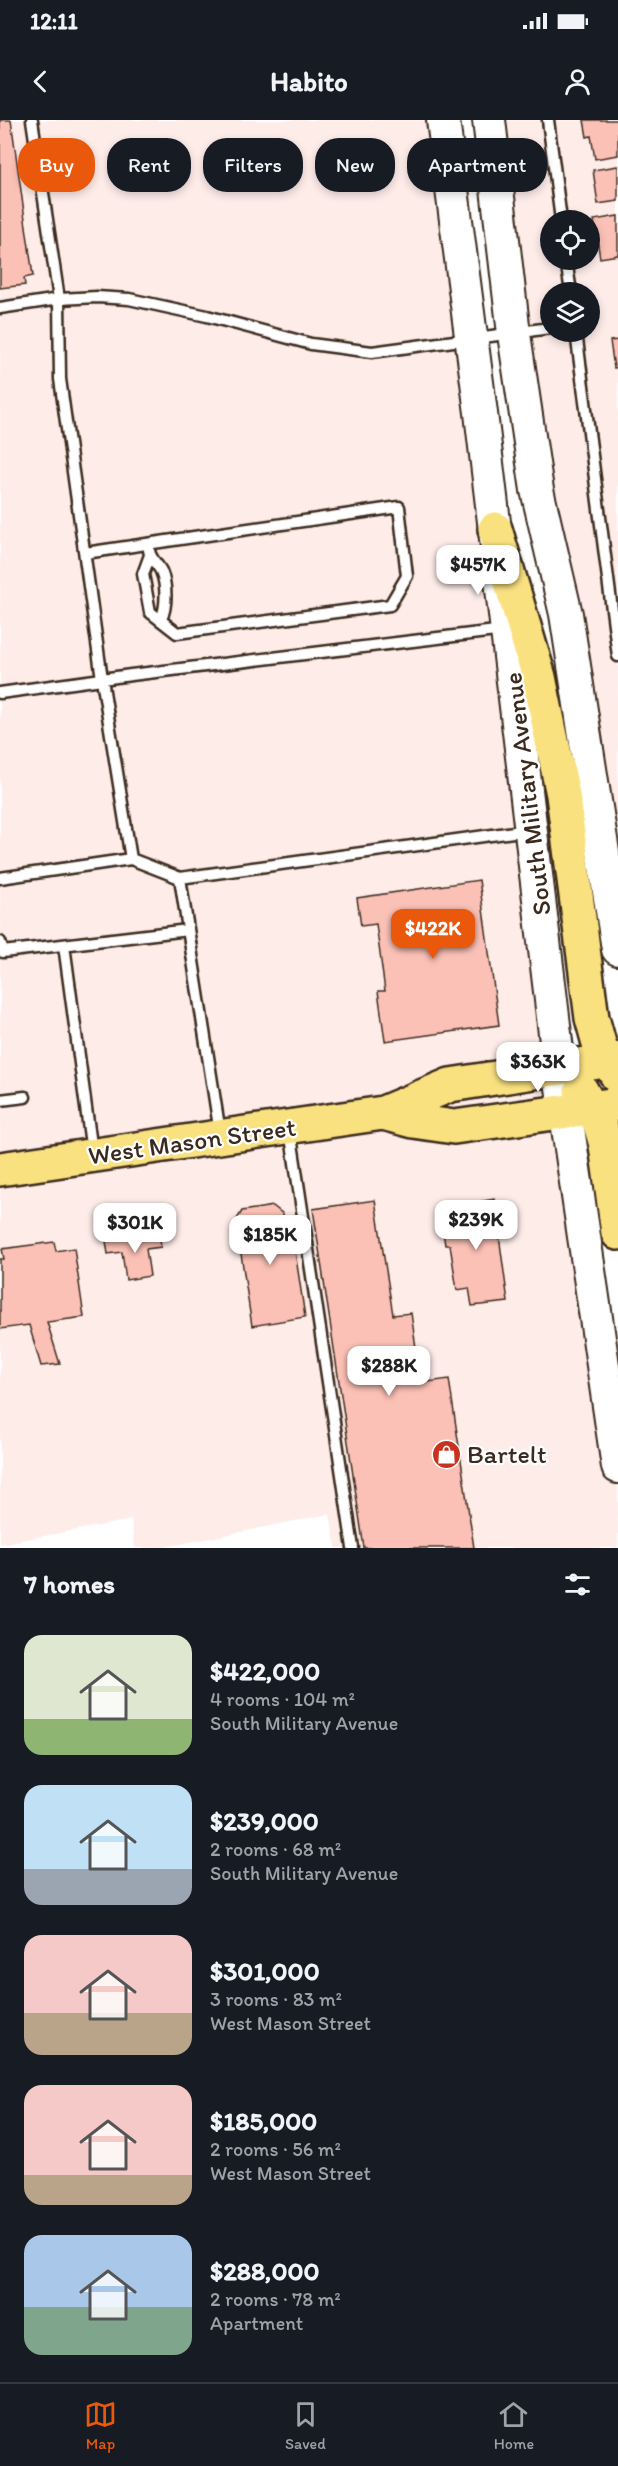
<!DOCTYPE html>
<meta charset="utf-8">
<style>
body{margin:0;font-family:Itim,sans-serif;background:#242831;color:#f1f3f6;height:100vh;display:flex;flex-direction:column;font-size:22px;white-space:nowrap}
*{box-sizing:border-box;margin:0}
p{font-size:20px;color:#9ea1a6}
.icon{flex:none;width:33px;height:33px;fill:none;stroke:currentColor;stroke-width:2;stroke-linecap:round;stroke-linejoin:round}
.map{position:relative;height:1428px;overflow:hidden}
.panel{display:flex;flex-direction:column;background:#171b24;flex:1}
.panel>*{flex:none}
.guide{position:absolute;left:18px;top:18px;width:582px;height:54px;display:flex;gap:12px}
.tools{position:absolute;left:540px;top:90px;display:grid;gap:12px}
.tools a{display:grid;place-items:center;width:60px;height:60px;border-radius:50%;background:#171b24;box-shadow:0 3px 9px #0003;font-size:30px}
.price{position:absolute;translate:-50% -51px;padding:0 14px;border-radius:12px;background:#fff;color:#222;font-size:20px;line-height:39px;filter:drop-shadow(0 2px 3px #0008)}
.price::after{content:'';position:absolute;left:50%;top:36px;width:18px;height:14px;margin-left:-9px;background:inherit;clip-path:polygon(0 0,100% 0,50% 100%)}
.price.active{background:#ea580c;color:#fff}
ul{padding:0;list-style:none}
li{display:flex;align-items:center;gap:18px;height:150px;padding:0 24px}
li span{display:grid;place-items:center;flex:none;width:168px;height:120px;border-radius:18px;color:#555}
li>.icon{margin-inline-start:auto}
span .icon{width:72px;height:72px;fill:#fffc;stroke-width:1}
li b{font-size:26px}
h2{display:flex;justify-content:space-between;align-items:center;height:72px;padding:0 24px;font-size:26px}
.pill{padding:0 21px;border-radius:24px;background:#171b24;box-shadow:0 3px 9px #0003;font-size:21px;line-height:54px}
.pill.active{background:#ea580c;color:#fff}
.status{display:flex;justify-content:space-between;align-items:center;height:42px;padding:0 30px;background:#171b24;direction:ltr}
.status svg{height:16px;fill:currentColor}
header{display:flex;justify-content:space-between;align-items:center;height:78px;padding:0 24px;background:#171b24;font-size:27px;font-weight:700}
.tab-bar{display:flex;justify-content:space-around;align-items:center;height:84px;border-top:2px solid #363941;background:#171b24;font-size:16px;color:#9ea1a6}
.tab-bar a{display:grid;justify-items:center;gap:3px}
.tab-bar .active{color:#ea580c}
.map>svg:first-child{display:block}
.built{fill:#feece9;fill-rule:evenodd}
.building{fill:#fcc1b6;stroke:#3b2a1e;stroke-width:1.5}
.lines{fill:none;stroke-linecap:round;stroke-linejoin:round}
.lane-casing{stroke:#3b2a1e;stroke-width:15}
.secondary-casing{stroke:#3b2a1e;stroke-width:36}
.primary-casing{stroke:#3b2a1e;stroke-width:38}
.lane{stroke:#fff;stroke-width:10}
.secondary{stroke:#fff;stroke-width:32}
.primary{stroke:#fae180;stroke-width:33}
.labels{text-anchor:middle;stroke-width:4.5;stroke-linejoin:round;paint-order:stroke}
.street-label{font-size:26px;fill:#3b2a1e;stroke:#fff}
.poi-label{font-size:26px;fill:#3b2a1e;stroke:#fff;text-anchor:start}
</style>
<div class="status"><b>12:11</b><svg viewBox="0 0 49 12"><path d="M0 12V9h3v3zM5 12V6h3v6zM10 12V3h3v9zM15 12V0h3v12zM26 1h20v11H26zM47 4h2v5h-2z"/></svg></div>
<header><svg class="icon" aria-label="back" viewBox="0 0 24 24"><path d="M15 5l-7 7 7 7"/></svg>Habito<svg class="icon" aria-label="person" viewBox="0 0 24 24"><circle cx="12" cy="8" r="4"/><path d="M4 21q1-7 8-7t8 7"/></svg></header>
<div class="map">
<svg width="618" height="1428" viewBox="0 0 618 1428">
<rect width="100%" height="100%" fill="#fff"/>
<filter id="ink" filterUnits="userSpaceOnUse"><feTurbulence type="fractalNoise" baseFrequency=".0167" numOctaves="2"/><feDisplacementMap in="SourceGraphic" scale="12" xChannelSelector="R" yChannelSelector="G"/><feConvolveMatrix kernelMatrix="1 2 1 2 8 2 1 2 1" color-interpolation-filters="sRGB"/></filter>
<g filter="url(#ink)">
<path class="built" d="M0,0H443L618,1346V1428H336L330,1394L160,1428H135L131,1400L0,1424Z
M489,0H618V829ZM550,100H590V140H550ZM550,172H590V212H550Z"/>
<path class="building" d="M0,0H11L33,156L24,158L25,165L0,168Z
M584,0H618V35L595,39L591,16L587,17Z
M618,46V81L598,84L593,50Z
M618,96V135L600,138L594,100Z
M618,220V247L614,248L610,221Z
M479,760L499,905L385,921L378,871H385L376,804L361,806L357,778Z
M494,1079L508,1182L472,1186L469,1168L457,1170L450,1125H445L443,1111L446,1110L443,1088Z
M375,1080L393,1195L411,1193L421,1263L449,1259L474,1428H364L313,1089Z
M273,1086L283,1094L284,1099L290,1098L305,1197L252,1206L236,1101L242,1091Z
M159,1114L161,1127L146,1129L150,1156L126,1160L122,1132L108,1134L106,1121Z
M54,1122L56,1131L74,1128L84,1197L47,1202L60,1244L41,1246L29,1205L0,1209V1139H4L2,1129Z"/>
<g class="lines">
<defs>
<path id="lane" d="M32,0L59,179L60,259L102,559L131,739
M548,0L561,100
M566,140L571,172
M0,188L59,179L97,177L129,179L207,196L311,224L372,232L550,208
M576,212L618,536
M149,430C150,439 157,443 161,451C167,465 167,487 161,499
M85,433L399,387L407,456L390,485L177,513L150,492L143,454L150,435
M0,573L131,555L504,510
M0,758L131,739L180,758L528,710
M180,758L220,1013
M0,822L3,832L188,810
M64,825L92,1032
M0,980L25,977
M290,1010L353,1428"/>
<path id="secondary" d="M443,0L481,293L559,947L618,1347
M489,0L514,214L537,370L566,494L618,829"/>
<path id="primary" d="M495,409L539,557L563,675L592,898L600,927L618,957
M581,970L600,1004L606,1025L618,1113
M383,993L413,1001L454,1007L618,984
M0,1049L383,993L450,965L618,939"/>
</defs>
<use href="#lane" class="lane-casing"/>
<use href="#secondary" class="secondary-casing"/>
<use href="#primary" class="primary-casing"/>
<use href="#lane" class="lane"/>
<use href="#secondary" class="secondary"/>
<use href="#primary" class="primary"/>
</g>
</g>
<defs>
<symbol id="shop-disc" viewBox="-11 -11 22 22"><circle r="9.5" fill="#c8321e" stroke="#fff"/><path d="M-5-2.5h2.3a2.7 3.5 0 0 1 5.4 0H5L5.5 6h-11ZM-1.5-2.5h3a1.5 2.3 0 0 0-3 0Z" fill="#fff"/></symbol>
</defs>
<g fill-rule="evenodd">
<use href="#shop-disc" x="430" y="1318" width="33" height="33"/>
</g>
<g class="labels">
<g class="street-label">
<text transform="translate(527 674) rotate(-97)" y="9">South Military Avenue</text>
<text transform="translate(192 1021) rotate(-8)" y="9">West Mason Street</text>
</g>
<g class="poi-label">
<text x="467" y="1343">Bartelt</text>
</g>
</g>
</svg>
<div class="tools">
<a><svg class="icon" aria-label="locate" viewBox="0 0 24 24"><circle cx="12" cy="12" r="6"/><path d="M12 2v4M12 18v4M2 12h4M18 12h4"/></svg></a>
<a><svg class="icon" aria-label="layers" viewBox="0 0 24 24"><path d="M12 4l9 5-9 5-9-5zM3 14l9 5 9-5"/></svg></a>
</div>
<b class="price" style="left:478px;top:476px">$457K</b>
<b class="price active" style="left:433px;top:840px">$422K</b>
<b class="price" style="left:538px;top:973px">$363K</b>
<b class="price" style="left:476px;top:1131px">$239K</b>
<b class="price" style="left:135px;top:1134px">$301K</b>
<b class="price" style="left:270px;top:1146px">$185K</b>
<b class="price" style="left:389px;top:1277px">$288K</b>
<div class="guide">
<a class="pill active">Buy</a>
<a class="pill">Rent</a>
<a class="pill">Filters</a>
<a class="pill">New</a>
<a class="pill">Apartment</a>
</div>
</div>
<section class="panel">
<h2>7 homes<svg class="icon" aria-label="filters" viewBox="0 0 24 24"><path d="M4 7h16M4 17h16"/><circle cx="9" cy="7" r="2"/><circle cx="15" cy="17" r="2"/></svg></h2>
<ul>
<li><span style="background:linear-gradient(#dfe7d0 70%,#8fb573 0)"><svg class="icon" aria-label="home" viewBox="0 0 24 24"><path d="M3 11l9-7 9 7M6 9v11h12V9"/></svg></span><div><b>$422,000</b><p>4 rooms · 104 m²</p><p>South Military Avenue</p></div></li>
<li><span style="background:linear-gradient(#bfe0f5 70%,#9aa5b1 0)"><svg class="icon" aria-label="home" viewBox="0 0 24 24"><path d="M3 11l9-7 9 7M6 9v11h12V9"/></svg></span><div><b>$239,000</b><p>2 rooms · 68 m²</p><p>South Military Avenue</p></div></li>
<li><span style="background:linear-gradient(#f6c9c9 65%,#b9a48a 0)"><svg class="icon" aria-label="home" viewBox="0 0 24 24"><path d="M3 11l9-7 9 7M6 9v11h12V9"/></svg></span><div><b>$301,000</b><p>3 rooms · 83 m²</p><p>West Mason Street</p></div></li>
<li><span style="background:linear-gradient(#f6c9c9 75%,#b9a48a 0)"><svg class="icon" aria-label="home" viewBox="0 0 24 24"><path d="M3 11l9-7 9 7M6 9v11h12V9"/></svg></span><div><b>$185,000</b><p>2 rooms · 56 m²</p><p>West Mason Street</p></div></li>
<li><span style="background:linear-gradient(#a9c7e8 60%,#7fa58c 0)"><svg class="icon" aria-label="home" viewBox="0 0 24 24"><path d="M3 11l9-7 9 7M6 9v11h12V9"/></svg></span><div><b>$288,000</b><p>2 rooms · 78 m²</p><p>Apartment</p></div></li>
</ul>
</section>
<nav class="tab-bar">
<a class="active"><svg class="icon" aria-label="map" viewBox="0 0 24 24"><path d="M3 6l6-2 6 2 6-2v14l-6 2-6-2-6 2zM9 4v14M15 6v14"/></svg>Map</a>
<a><svg class="icon" aria-label="saved" viewBox="0 0 24 24"><path d="M7 4h10v16l-5-4-5 4z"/></svg>Saved</a>
<a><svg class="icon" aria-label="home" viewBox="0 0 24 24"><path d="M3 11l9-7 9 7M6 9v11h12V9"/></svg>Home</a>
</nav>
